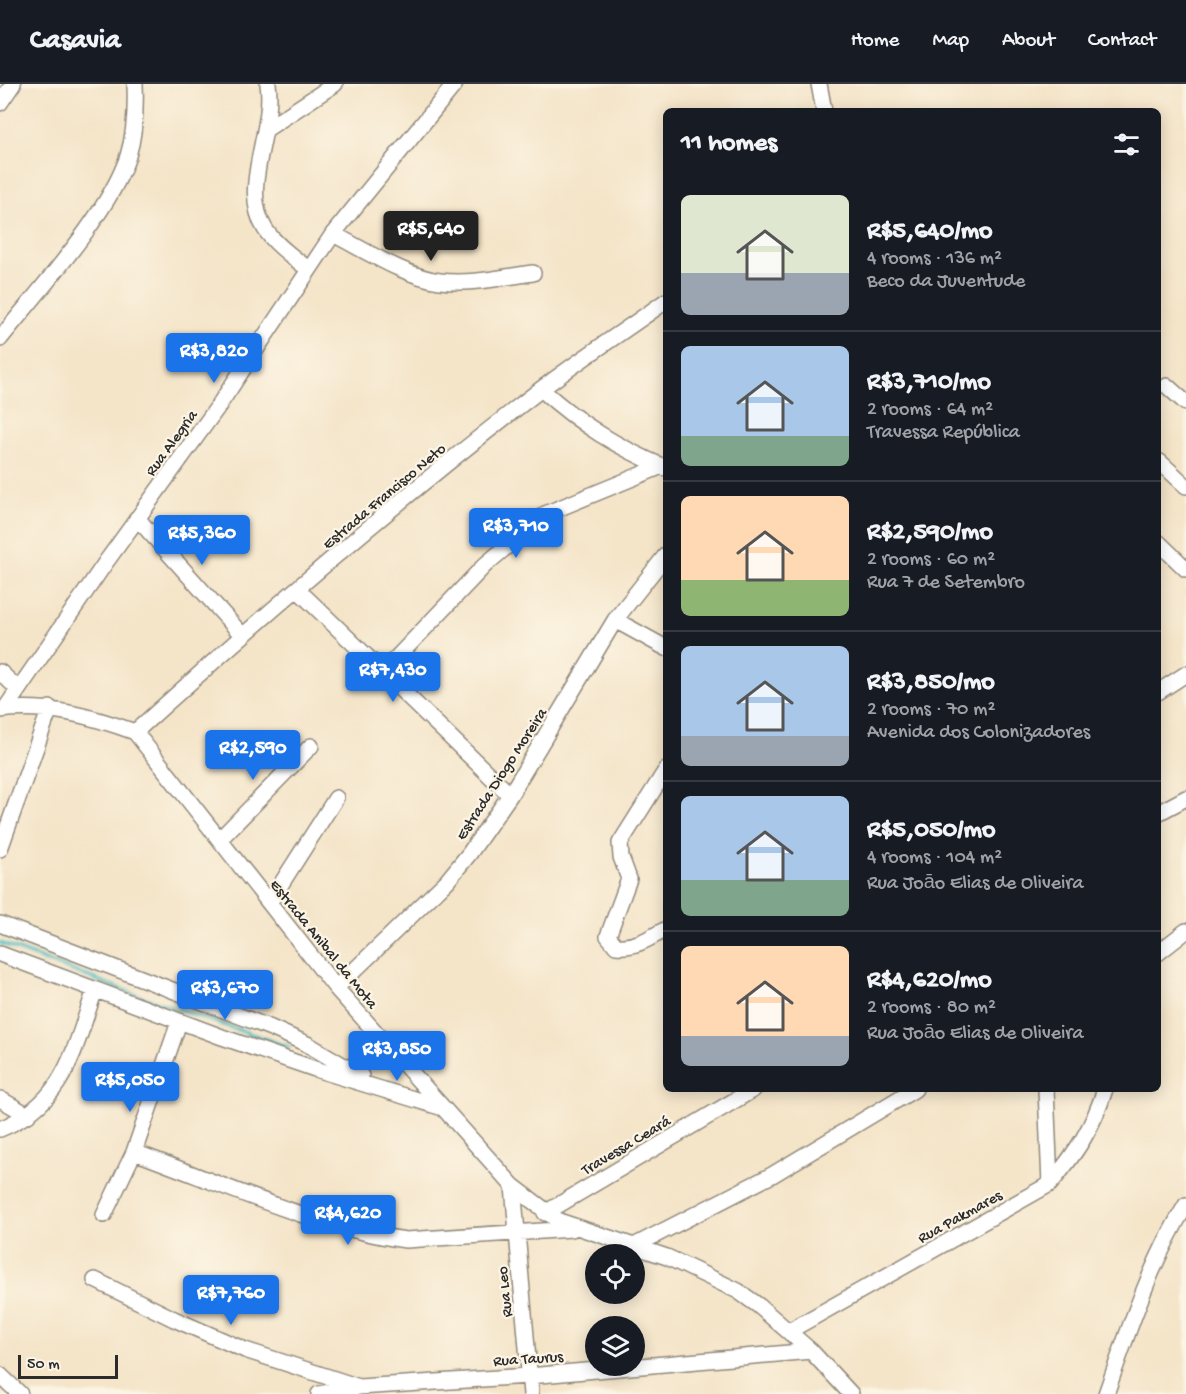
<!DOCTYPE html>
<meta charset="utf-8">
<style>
body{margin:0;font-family:"Gochi Hand",sans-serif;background:#20242c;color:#f1f3f6;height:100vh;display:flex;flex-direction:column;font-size:22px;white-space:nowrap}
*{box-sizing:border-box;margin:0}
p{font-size:20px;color:#9ea1a6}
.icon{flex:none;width:33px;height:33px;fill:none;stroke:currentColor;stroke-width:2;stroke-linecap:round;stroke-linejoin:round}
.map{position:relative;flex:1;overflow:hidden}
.sheet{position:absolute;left:663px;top:24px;width:498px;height:984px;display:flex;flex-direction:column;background:#171b24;border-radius:9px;box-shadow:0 3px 15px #0003}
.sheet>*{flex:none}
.fabs{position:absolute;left:585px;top:1160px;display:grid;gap:12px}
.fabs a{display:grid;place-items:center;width:60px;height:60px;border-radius:50%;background:#171b24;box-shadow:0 3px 15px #0003;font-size:30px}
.scale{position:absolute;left:18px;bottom:15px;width:100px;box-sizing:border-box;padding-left:6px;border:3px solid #2b2b2b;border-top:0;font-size:16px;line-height:21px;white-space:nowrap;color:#2b2b2b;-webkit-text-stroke:4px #fcf5e5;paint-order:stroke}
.price{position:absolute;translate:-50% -51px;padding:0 14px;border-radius:6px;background:#1a73e8;color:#fff;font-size:20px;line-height:39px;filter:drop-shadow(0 2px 3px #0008)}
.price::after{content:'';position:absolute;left:50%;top:36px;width:18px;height:14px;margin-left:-9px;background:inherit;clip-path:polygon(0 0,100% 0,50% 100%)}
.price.on{background:#222;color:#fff}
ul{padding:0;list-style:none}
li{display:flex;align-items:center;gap:18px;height:150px;padding:0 18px}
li+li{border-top:2px solid #363941}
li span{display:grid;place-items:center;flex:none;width:168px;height:120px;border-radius:9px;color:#555}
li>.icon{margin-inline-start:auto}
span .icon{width:72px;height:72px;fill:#fffc;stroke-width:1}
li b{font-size:26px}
h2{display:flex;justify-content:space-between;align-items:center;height:72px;padding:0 18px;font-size:26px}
header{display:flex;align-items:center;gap:36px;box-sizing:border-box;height:84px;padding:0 30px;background:#171b24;border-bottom:2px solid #363941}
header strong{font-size:28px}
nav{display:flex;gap:33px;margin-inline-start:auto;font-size:21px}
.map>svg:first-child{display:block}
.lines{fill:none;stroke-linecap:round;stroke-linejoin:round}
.stream{stroke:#4dbcc2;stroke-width:4}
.minor-casing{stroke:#90887a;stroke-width:18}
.minor{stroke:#fff;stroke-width:15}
.labels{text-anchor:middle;stroke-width:4.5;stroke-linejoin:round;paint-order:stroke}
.street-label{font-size:16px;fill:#2b2b2b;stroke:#fcf5e5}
</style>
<header>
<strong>Casavia</strong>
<nav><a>Home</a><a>Map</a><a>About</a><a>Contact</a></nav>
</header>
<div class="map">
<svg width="1186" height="1310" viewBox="0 0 1186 1310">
<rect width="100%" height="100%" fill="#fcf5e5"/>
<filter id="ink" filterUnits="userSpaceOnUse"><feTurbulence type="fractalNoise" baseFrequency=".0167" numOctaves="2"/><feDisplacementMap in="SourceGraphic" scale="12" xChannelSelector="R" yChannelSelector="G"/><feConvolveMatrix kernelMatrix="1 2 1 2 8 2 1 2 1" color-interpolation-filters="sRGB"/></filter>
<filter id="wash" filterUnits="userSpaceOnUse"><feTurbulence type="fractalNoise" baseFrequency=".008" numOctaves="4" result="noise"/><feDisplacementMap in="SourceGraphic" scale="24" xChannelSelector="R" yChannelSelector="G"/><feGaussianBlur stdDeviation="1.35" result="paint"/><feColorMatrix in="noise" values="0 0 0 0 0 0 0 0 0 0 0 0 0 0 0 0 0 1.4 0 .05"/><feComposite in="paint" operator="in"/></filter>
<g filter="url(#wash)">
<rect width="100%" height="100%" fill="#f4e4c8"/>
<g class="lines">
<path class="stream" d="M0,859L139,912L289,963"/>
</g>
</g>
<g filter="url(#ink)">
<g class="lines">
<defs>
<path id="minor" d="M268,0C275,46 239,104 265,145C275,161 295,174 309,186
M819,0L824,27
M0,19L13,0
M268,44L335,0
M333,150C363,165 406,193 440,197C470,201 503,193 533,189
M0,255C39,206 109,130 128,72C135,49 136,24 135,0
M1167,302L1186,319
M541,305C581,341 617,363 666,384
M1160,378L1186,402
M137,434L242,551
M1158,458L1186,485
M297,505L510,711
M615,536L666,564
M384,587L485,481L545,430L662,382
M0,588L17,604
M1158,608L1186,590
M5,625L106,478L217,324L333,150L455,0
M0,626C47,620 91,632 135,648L336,904L513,1102L559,1137L667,1173L738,1207L759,1222L811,1267L851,1310
M135,648C266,529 400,414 540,306C581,275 624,247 666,217
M666,686L620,759L621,773L629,795L608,852L616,862C636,864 650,854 666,845
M1158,729L1186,714
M220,755L311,662
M0,765L50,624
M269,819L336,714
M0,840L271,944L307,960L361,992
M1158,869L1186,847
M0,870L222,953L315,985L443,1024
M336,904L447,797L469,770L510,711L615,536L666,471
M1046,1005L1050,1100
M0,1015L28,1031
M0,1045C66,1018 73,967 95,906
M134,1068C220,1099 317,1144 406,1156L572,1145
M513,1102L531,1310
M545,1129L754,1005
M104,1131L134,1068L179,938
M634,1162L772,1091L915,1005
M95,1196L174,1235L245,1266L359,1303
M789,1247L1050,1100C1076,1069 1093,1044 1105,1005
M0,1291L20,1310
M319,1310L359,1303L529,1292L811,1267
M1106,1310C1129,1245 1150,1180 1186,1121"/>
</defs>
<use href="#minor" class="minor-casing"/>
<use href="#minor" class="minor"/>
</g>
</g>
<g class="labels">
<g class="street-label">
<text transform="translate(170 358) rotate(-54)" y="6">Rua Alegria</text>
<text transform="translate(383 411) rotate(-40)" y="6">Estrada Francisco Neto</text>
<text transform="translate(500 689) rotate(-57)" y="6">Estrada Diogo Moreira</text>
<text transform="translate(325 859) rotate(51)" y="6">Estrada Anibal da Mota</text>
<text transform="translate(625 1060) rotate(-31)" y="6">Travessa Ceará</text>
<text transform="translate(959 1131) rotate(-29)" y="6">Rua Pakmares</text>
<text transform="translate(503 1208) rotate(-96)" y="6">Rua Leo</text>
<text transform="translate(528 1273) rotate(-4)" y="6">Rua Taurus</text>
</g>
</g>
</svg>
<div class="fabs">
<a><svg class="icon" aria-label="locate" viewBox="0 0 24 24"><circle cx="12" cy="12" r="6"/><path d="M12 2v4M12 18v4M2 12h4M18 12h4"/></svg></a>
<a><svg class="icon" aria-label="layers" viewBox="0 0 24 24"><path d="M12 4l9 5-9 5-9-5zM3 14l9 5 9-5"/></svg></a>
</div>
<div class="scale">50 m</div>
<b class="price on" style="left:431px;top:178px">R$5,640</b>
<b class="price" style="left:214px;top:300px">R$3,820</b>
<b class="price" style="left:516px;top:475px">R$3,710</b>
<b class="price" style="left:202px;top:482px">R$5,360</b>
<b class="price" style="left:393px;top:619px">R$7,430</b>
<b class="price" style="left:253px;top:697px">R$2,590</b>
<b class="price" style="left:225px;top:937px">R$3,670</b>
<b class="price" style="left:397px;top:998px">R$3,850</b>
<b class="price" style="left:130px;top:1029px">R$5,050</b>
<b class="price" style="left:348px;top:1162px">R$4,620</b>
<b class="price" style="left:231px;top:1242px">R$7,760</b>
<section class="sheet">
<h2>11 homes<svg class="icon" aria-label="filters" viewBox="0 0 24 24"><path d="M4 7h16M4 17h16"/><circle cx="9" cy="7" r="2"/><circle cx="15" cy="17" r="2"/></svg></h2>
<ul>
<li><span style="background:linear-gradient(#dfe7d0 65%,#9aa5b1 0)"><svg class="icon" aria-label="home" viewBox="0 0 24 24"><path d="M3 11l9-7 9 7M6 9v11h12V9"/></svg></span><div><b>R$5,640/mo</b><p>4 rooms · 136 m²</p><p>Beco da Juventude</p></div></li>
<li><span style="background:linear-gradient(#a9c7e8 75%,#7fa58c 0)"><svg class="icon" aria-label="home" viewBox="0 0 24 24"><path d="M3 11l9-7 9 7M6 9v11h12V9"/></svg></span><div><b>R$3,710/mo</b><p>2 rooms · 64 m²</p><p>Travessa República</p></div></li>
<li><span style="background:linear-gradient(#ffd9b3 70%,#8fb573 0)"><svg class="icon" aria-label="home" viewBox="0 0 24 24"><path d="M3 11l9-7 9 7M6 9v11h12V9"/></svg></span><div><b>R$2,590/mo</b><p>2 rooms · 60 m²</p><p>Rua 7 de Setembro</p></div></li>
<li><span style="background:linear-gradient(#a9c7e8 75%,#9aa5b1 0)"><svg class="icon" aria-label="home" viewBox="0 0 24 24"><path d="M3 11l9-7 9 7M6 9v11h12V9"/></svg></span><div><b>R$3,850/mo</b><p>2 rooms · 70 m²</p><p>Avenida dos Colonizadores</p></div></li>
<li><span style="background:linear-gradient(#a9c7e8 70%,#7fa58c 0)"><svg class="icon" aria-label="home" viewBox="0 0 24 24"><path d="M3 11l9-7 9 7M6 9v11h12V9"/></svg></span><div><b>R$5,050/mo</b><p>4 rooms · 104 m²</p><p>Rua Joāo Elias de Oliveira</p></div></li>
<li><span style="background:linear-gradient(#ffd9b3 75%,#9aa5b1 0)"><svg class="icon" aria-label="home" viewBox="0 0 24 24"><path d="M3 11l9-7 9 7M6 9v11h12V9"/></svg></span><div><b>R$4,620/mo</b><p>2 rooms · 80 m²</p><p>Rua Joāo Elias de Oliveira</p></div></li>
</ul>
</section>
</div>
